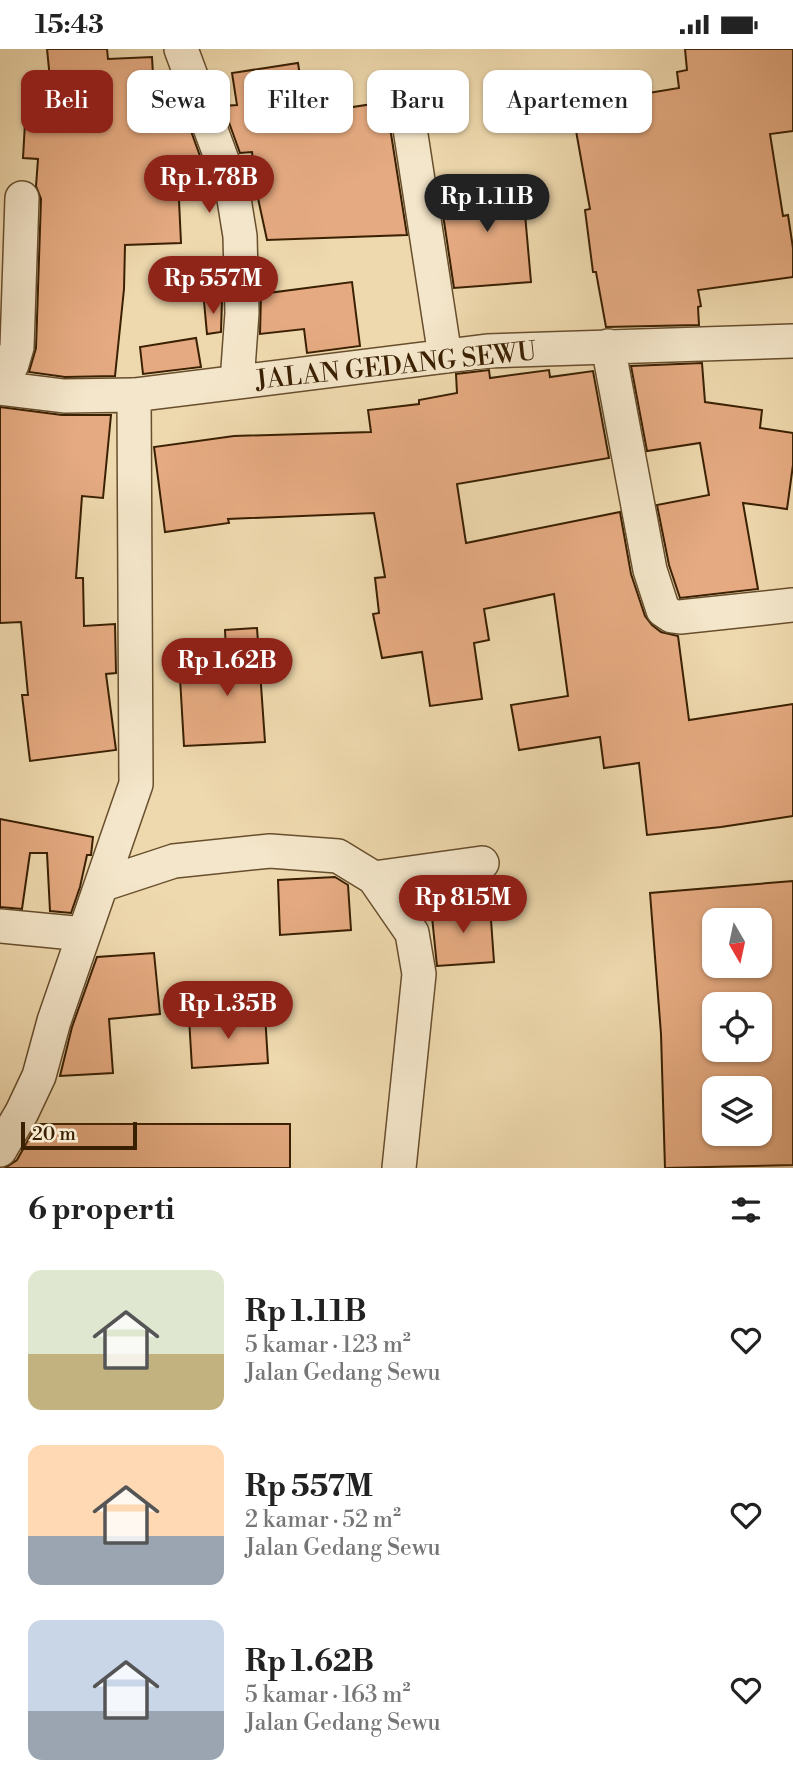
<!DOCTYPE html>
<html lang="id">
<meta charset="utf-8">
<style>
body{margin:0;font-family:"Libre Bodoni",serif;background:#f6f6f6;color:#222;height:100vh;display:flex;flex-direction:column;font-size:26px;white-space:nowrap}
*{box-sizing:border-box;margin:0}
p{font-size:23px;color:#767676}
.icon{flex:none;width:38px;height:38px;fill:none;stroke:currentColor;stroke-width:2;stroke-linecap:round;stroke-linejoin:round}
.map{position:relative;height:1119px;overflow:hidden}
.drawer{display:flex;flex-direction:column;background:#fff;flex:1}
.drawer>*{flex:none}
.top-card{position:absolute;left:21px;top:21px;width:752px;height:63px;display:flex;gap:14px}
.needle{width:46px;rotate:171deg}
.tools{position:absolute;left:702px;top:859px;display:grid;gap:14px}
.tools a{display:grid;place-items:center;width:70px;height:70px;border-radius:14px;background:#fff;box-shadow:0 2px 5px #0004;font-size:35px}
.scale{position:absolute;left:21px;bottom:18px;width:116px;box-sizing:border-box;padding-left:7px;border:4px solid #3a2002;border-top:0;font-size:19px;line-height:24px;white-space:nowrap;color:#3a2002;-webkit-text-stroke:5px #f4e6ca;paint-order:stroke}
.price{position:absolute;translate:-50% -60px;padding:0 16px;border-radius:24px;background:#8f2418;color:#fff;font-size:23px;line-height:46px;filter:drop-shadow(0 2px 4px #0008)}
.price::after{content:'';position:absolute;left:50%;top:42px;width:21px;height:16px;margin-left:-10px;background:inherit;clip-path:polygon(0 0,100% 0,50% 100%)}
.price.on{background:#222;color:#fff}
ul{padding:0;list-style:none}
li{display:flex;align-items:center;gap:21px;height:175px;padding:0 28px}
li span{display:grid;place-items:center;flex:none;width:196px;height:140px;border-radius:14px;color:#555}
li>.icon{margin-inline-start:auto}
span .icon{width:84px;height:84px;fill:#fffc;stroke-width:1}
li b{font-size:30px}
h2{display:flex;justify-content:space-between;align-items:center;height:84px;padding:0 28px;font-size:30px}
.pill{padding:0 24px;border-radius:14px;background:#fff;box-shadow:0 2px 5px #0004;font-size:24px;line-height:63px}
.pill.on{background:#8f2418;color:#fff}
.status{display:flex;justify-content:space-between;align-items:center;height:49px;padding:0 35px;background:#fff;direction:ltr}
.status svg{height:19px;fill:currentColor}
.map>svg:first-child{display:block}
.building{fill:#e5aa81;stroke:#3a2002;stroke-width:2;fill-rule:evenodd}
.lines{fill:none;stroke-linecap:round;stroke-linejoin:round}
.street-casing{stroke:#674e2d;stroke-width:36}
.street{stroke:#f4e6ca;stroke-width:33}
.labels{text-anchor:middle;stroke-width:7;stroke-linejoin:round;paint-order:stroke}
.street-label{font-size:26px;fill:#3a2002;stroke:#f4e6ca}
</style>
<div class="status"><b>15:43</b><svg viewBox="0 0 49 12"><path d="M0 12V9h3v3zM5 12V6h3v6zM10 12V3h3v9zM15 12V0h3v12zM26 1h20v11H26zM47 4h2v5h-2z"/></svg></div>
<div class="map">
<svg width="793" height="1119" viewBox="0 0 793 1119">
<rect width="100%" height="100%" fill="#eed8ad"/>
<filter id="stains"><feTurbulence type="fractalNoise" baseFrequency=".00286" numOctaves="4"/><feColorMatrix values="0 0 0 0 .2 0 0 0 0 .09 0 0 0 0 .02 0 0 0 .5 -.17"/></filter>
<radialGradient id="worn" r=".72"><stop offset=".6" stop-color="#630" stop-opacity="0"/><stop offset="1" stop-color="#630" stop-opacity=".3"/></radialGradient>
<path class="building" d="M47,0H107L108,10L152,8L155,62L183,60L200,107L177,109L181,194L125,196L124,240L115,327L65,328L29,323L36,299L41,150L36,137L38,110L23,109L25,74H29L33,28L50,30Z
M685,0H793V82L770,85L783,167L788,166L793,199V228L698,241L701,257L698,258L699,276L606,278L596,223H593L585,161L590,160L568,37L603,32L606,51L679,39L677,23L687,21Z
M298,14L306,65L386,53L407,186L267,191L256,140L252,103L240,104L223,57L237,56L232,24Z
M522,131L531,233L454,239L439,139Z
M352,233L360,297L307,304L304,280L260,285L261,245Z
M222,250L221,283L207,285L204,252Z
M196,289L201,318L143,325L140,298Z
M702,314L705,353L762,361L760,379L793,384V416L787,460L743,454L758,540L680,549L669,516L657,456L709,446L700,394L647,402L631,317Z
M489,321L490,329L549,321L550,328L593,322L609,409L457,435L466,494L620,463L631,525L645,567L652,576L661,583L678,587L689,671L793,655V767L721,778L647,786L639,714L604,719L600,688L519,701L511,656L568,647L554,545L484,560L489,591L474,594L482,650L430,657L422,603L382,609L373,565L379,564L375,529L385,528L374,464L228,470L229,474L165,483L154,398L234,387L371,383L368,361L419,355V351L457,344L456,325Z
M0,358L62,366H111L103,449L82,447L76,529H83L84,577L115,575L116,624L106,625L116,701L30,712L22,646H28L21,573L0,574Z
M257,579L265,693L184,697L180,629L227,626L225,581Z
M0,770L93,788L91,806H87L80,838L71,864L50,862L47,804H30L22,860L0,858Z
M335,828L348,836L351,881L280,886L278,831Z
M793,832V1116L665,1119L661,985L650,844ZM714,872H760V917H714ZM714,956H760V1001H714ZM714,1040H760V1085H714Z
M464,855L465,859L490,857L494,913L437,917L431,858Z
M154,904L160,965L109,970L113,1024L60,1027L72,978L97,908Z
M265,965L268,1014L192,1019L189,969Z
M37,1075H290V1119H5L17,1111Z"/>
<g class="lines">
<defs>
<path id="street" d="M181,0L232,138L240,187L242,264L237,333
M405,47L445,307
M22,149L17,298L12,315L0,339L64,347L134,346L487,302L793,292
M608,297L650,521L663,561L672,567L680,568L793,556
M374,829L482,814
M101,836L174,812L270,802L338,807L374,829L412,884L419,925L399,1119
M0,877L84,885
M0,1101L22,1063L39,1027L54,972L136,735L134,346"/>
</defs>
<use href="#street" class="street-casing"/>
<use href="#street" class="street"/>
</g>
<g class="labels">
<g class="street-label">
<text transform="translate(396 316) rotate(-6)" y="9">JALAN GEDANG SEWU</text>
</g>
</g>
<rect width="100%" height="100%" filter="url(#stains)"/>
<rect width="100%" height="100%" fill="url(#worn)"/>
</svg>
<div class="tools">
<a><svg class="needle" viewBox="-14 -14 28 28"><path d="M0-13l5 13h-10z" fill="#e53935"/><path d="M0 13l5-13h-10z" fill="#767676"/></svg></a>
<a><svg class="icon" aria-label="locate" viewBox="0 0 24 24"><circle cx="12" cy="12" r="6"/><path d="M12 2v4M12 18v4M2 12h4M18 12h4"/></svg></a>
<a><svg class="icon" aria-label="layers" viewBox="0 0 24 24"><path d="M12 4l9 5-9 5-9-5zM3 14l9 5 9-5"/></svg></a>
</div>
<div class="scale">20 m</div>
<b class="price" style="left:209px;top:166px">Rp 1.78B</b>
<b class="price on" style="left:487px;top:185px">Rp 1.11B</b>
<b class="price" style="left:213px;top:267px">Rp 557M</b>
<b class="price" style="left:227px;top:649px">Rp 1.62B</b>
<b class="price" style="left:463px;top:886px">Rp 815M</b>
<b class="price" style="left:228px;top:992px">Rp 1.35B</b>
<div class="top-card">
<a class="pill on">Beli</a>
<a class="pill">Sewa</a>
<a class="pill">Filter</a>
<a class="pill">Baru</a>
<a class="pill">Apartemen</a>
</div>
</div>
<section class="drawer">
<h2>6 properti<svg class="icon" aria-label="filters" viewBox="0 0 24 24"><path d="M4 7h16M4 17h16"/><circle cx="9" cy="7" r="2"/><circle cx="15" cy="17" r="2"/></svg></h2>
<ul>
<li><span style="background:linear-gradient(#dfe7d0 60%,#c2b280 0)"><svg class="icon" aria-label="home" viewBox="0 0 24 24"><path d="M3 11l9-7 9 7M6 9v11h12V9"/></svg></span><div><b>Rp 1.11B</b><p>5 kamar · 123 m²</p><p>Jalan Gedang Sewu</p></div><svg class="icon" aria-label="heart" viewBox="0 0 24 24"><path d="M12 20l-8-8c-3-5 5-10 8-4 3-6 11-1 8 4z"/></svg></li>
<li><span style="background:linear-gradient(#ffd9b3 65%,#9aa5b1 0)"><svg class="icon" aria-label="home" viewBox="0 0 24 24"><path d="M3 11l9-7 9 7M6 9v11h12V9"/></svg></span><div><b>Rp 557M</b><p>2 kamar · 52 m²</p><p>Jalan Gedang Sewu</p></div><svg class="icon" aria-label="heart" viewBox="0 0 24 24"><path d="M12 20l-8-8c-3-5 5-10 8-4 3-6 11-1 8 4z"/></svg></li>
<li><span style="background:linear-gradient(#c9d6e8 65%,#9aa5b1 0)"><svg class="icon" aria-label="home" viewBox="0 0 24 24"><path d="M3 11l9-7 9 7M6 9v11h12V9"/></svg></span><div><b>Rp 1.62B</b><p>5 kamar · 163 m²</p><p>Jalan Gedang Sewu</p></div><svg class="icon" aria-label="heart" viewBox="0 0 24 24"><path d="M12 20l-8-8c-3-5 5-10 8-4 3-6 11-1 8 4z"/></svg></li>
</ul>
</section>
